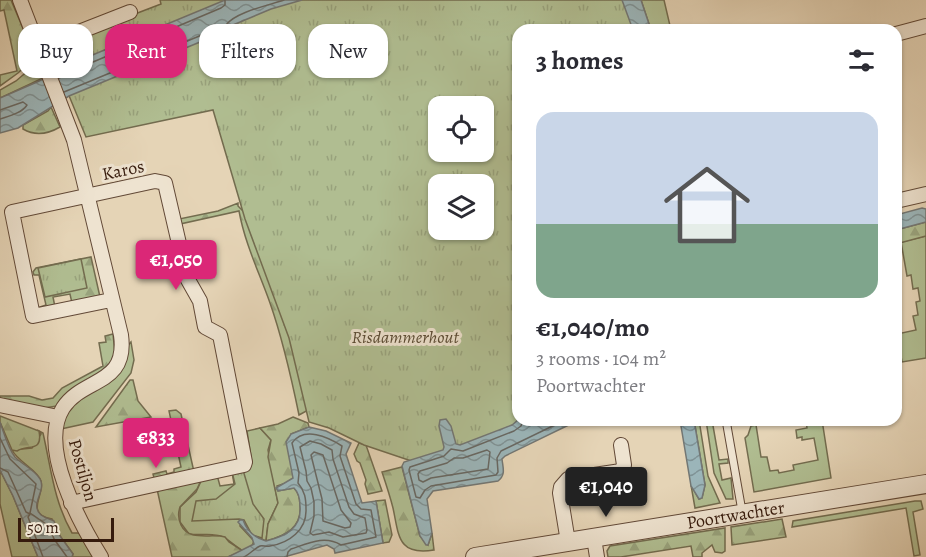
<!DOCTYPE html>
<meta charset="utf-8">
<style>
body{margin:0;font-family:Alegreya,serif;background:#f7f7f7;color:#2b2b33;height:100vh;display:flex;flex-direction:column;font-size:22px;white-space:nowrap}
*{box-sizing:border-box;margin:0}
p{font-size:20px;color:#7c7c81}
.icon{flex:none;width:33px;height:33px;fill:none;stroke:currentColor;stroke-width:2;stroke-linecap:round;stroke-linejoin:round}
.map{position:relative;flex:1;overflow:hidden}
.details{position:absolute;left:512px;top:24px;width:390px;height:402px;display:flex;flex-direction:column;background:#fff;border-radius:18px;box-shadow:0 2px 4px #0004}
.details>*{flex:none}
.top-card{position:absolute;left:18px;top:24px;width:404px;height:54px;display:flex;gap:12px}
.fabs{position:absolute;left:428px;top:96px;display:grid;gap:12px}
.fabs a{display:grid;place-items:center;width:66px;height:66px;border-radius:12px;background:#fff;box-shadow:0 2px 4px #0004;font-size:30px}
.scale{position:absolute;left:18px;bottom:15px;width:96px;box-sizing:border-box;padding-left:6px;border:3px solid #361b0d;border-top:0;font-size:16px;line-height:21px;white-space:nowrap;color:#361b0d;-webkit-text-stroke:4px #eee3d0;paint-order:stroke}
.price{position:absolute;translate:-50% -51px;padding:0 14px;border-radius:6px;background:#db2777;color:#fff;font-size:20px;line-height:39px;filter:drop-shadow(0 2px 3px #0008)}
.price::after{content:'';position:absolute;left:50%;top:36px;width:18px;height:14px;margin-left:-9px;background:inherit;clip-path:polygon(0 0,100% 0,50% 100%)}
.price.on{background:#222;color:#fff}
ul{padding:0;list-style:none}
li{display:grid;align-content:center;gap:12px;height:318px;padding:0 24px}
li+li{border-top:2px solid #e1e1e2}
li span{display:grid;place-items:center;height:186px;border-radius:18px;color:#555}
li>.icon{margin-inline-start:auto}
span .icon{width:108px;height:108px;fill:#fffc;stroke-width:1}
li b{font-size:26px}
h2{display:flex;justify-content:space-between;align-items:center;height:72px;padding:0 24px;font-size:26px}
.chip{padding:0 21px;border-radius:18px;background:#fff;box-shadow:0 2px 4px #0004;font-size:21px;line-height:54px}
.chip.on{background:#db2777;color:#fff}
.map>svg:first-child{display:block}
.green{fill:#b0bd91;stroke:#736c4f;stroke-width:1.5}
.forest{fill:url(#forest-firs);stroke:#736c4f;stroke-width:1.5}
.park{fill:url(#park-tufts);stroke:#736c4f;stroke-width:1.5;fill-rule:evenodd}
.water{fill:url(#water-waves);stroke:#737774;stroke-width:1.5}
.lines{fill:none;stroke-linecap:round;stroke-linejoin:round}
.shore{stroke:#686863;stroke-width:1.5}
.service-casing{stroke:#624937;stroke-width:9}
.minor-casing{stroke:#624937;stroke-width:16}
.tertiary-casing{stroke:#624937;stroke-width:20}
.service{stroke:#eee3d0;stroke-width:7}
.minor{stroke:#eee3d0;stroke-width:14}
.tertiary{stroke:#eee3d0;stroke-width:18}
.labels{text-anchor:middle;stroke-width:6;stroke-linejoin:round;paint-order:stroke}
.street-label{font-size:18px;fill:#361b0d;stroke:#eee3d0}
.park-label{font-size:18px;font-style:italic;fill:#5b4c35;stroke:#eee3d0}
</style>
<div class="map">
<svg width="926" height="557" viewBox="0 0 926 557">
<defs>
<pattern id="forest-firs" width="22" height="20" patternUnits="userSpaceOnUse" patternTransform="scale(1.5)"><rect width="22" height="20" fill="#b0bd91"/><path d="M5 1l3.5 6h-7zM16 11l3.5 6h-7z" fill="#98a27c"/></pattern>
<pattern id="park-tufts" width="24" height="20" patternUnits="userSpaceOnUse" patternTransform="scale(1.5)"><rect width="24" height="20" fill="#b0bd91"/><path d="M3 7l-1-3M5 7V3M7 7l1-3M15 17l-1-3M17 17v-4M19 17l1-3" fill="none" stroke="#98a27c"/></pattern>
<pattern id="water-waves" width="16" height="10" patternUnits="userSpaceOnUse" patternTransform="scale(1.5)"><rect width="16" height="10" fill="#9bb5b9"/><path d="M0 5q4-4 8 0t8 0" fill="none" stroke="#7f9295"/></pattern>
</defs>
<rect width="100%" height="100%" fill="#e5d4b6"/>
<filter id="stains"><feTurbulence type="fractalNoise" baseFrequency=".00333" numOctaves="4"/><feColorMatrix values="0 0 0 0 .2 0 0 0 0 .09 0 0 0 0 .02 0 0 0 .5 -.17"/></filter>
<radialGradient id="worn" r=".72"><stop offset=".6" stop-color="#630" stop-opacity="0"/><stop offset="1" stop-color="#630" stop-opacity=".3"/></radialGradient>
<path class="green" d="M641,0H664L671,30H651Z
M37,63L43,78L0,98V90L16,81Z
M926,236V358L902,362L897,334L916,330L913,316L918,315L916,302L920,301L918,288L913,289L911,275L907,276L901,242Z
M131,342L134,360L131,373L93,422L61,429L66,414Z
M694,420H699L708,476L720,503L695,508L691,485L699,499L702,498L705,485Z
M706,420H712L719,460L728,459V463L719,464L722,480L731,478L733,499H726L714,473Z
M806,420H822L831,478L754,492L745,438L748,435L751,426L756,425L761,457H767L770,471L778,470L779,473L794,470L793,465L818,460L814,438L802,440V437L797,438L796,430L807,428Z
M260,428L271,440L268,450L278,503L268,524L266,541L255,536L241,519L240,526L254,541L252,546L243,551C236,547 229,540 223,537C214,532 200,536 189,534L180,522V507L196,492L202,479L217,475L220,486L234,484L232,472L252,463L247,431Z
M39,431L43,433C51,468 54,502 72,533H79L93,557H72L73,554L60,536L52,519C24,514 45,495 41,481C38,470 18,462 12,450L32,448L41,434Z
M0,470L13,496L38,557H12L0,504Z
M915,501H921L923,509L913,512L920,555L914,556L906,508L792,527L793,521Z"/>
<path class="forest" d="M0,0H11L35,57L18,73L0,86V75L17,71L4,10L0,11Z
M51,107L60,127C48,134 35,136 23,129V125L48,111Z
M238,203V206L242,210H247L262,251L312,408L299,415C291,376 283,340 270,303C259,272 245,244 239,211L180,224L179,219L218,211Z
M926,222V236L896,244V230Z
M91,257L100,297L72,303L70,294L53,297L55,307L41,310L40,307L46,305L39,275H34L33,272L36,268Z
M113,334L115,354L109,367L57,406L44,408L0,400V396H29L42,400L53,398L62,388L103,366L99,343L106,342L105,336Z
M130,380H133L138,401L151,417L96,427Z
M176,410L181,414L194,472L154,478L153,474L166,471L167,474L174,472V469L181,467L169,411Z
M0,416L39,431C43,453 28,444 17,451L12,450L0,422Z
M293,417L308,423L309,427L291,434L293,478L286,483L277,486L278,491L294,488C299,493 300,499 300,506C302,528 285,536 266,541L268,524L278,503L268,457L271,440L260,428L278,424Z
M359,443L366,445L382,491L368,494L365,484L366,480L360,463L357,461L354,454Z
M402,467L420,536L428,545L432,533L434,550C397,556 399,535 393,508C390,496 386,484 382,472Z
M202,478L197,489L180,507C178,513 178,519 181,525C189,542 211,533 225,537L229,542L243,551L228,557H172L157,489Z
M385,500L392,535L389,542L383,543L376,501Z
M782,519L786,537L732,545L731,527Z
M725,528V551L722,553L715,552L712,545L702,553V557H693L691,546L621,557H608L607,551L610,546Z"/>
<path class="park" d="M160,0H633L642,30H518V420H556L432,468L364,445L329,428L309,422L289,338L245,219L213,110L86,137L49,47L161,4ZM438,106H483V152H438ZM438,184H483V230H438Z
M81,259L87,288L45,297L38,268Z
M243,470L253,504L264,519L262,538L252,535L244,520L239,519L192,521L196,501L216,499L235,484L232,472Z"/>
<path class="water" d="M225,0H302L271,9L233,25L234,28L69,96L18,128L0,133V98L37,82L90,56Z
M622,0H641L651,30H633Z
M922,208L926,209V222L896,230V215Z
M446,419L451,426L456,444L460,445L512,425L518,420H579L505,456L502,459C503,468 506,475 498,481L433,491L427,499L432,533L428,545H426L420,536L402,466L404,462L443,450L444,447L439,426L440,420Z
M680,420H694L705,485L702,498L699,499L691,486Z
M0,422C4,433 8,448 15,457C23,465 35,470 40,479C47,491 29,504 41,515C45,518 50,519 54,521L60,536L73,554L72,557H38L13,496L0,470Z
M309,427L326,431L351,443L346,454L362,503L376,501L383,543L335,553L334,549L327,545L284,557H228L254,544L252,538L238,522L240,520H243C247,531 255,538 266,541C286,536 302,528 300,506C300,499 299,493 294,488L278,491L276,488L293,478L286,442L291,434Z"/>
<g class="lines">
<path class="shore" d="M59,78L93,62L221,8L225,5V0
M64,92L226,25C235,12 270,5 284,0
M0,110L23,102L27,105C22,113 9,116 0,119
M523,420L521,426L514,431L463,451L451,449L444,456L410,467L409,470L416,497L420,498L425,490L431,486L496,475L498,472L497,458L501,451L565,420
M0,438L10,459L36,484L30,513L49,526L54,539L67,557
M310,441L321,444L332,450L333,459L349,507L354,514L365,518L367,530L366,533L343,537L329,532L313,535L310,533L314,516V502L311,488L307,481L306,471L300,447Z
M487,450L490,452L488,469L431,478L423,482L419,480L418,474L420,471L447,463L454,458H463Z
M314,452L323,455L341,510L351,523L350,527L345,528L323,521L322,499L311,455Z
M0,468L8,472L26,512L30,514L28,517L43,557
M244,557C250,554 255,548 260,546C263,545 266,547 270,546C289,543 307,530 306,509C306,499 305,491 298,483L299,473L292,443C304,426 328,437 342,446L340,456L356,504L361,509L371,510L376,537L341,545C325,535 309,543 291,549L288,552L287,557"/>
<defs>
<path id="service" d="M726,420L742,511"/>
<path id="minor" d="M20,0L74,140L121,335C128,386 83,377 63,408C38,447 80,523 101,557
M896,34L926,26
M38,48L130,12
M896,201L926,194
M0,405L58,417
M71,503L244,465L245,462L220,335L205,327L200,301L187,278L165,183L155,181L12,212L33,316L111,300
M594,538L597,557
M568,542L560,493L561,487L568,479L621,471L624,465L621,445"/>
<g id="tertiary">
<path id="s1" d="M475,557L926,484"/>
</g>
</defs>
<use href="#service" class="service-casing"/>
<use href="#minor" class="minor-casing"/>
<use href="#tertiary" class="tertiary-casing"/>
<use href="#service" class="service"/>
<use href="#minor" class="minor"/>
<use href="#tertiary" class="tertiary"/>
</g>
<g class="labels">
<g class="street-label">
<text transform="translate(123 170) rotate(-12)" y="6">Karos</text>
<text transform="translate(83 470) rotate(74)" y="6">Postiljon</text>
<text dy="6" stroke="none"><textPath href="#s1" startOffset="264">Poortwachter</textPath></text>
</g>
<g class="park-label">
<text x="405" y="343">Risdammerhout</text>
</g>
</g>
<rect width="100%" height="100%" filter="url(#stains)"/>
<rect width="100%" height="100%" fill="url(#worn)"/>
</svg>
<div class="fabs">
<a><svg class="icon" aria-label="locate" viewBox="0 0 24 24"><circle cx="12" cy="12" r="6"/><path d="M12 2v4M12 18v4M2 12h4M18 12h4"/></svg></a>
<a><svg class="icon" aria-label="layers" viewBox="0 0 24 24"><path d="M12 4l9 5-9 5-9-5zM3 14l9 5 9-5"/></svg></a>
</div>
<div class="scale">50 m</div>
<b class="price" style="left:176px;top:291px">€1,050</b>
<b class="price" style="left:156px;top:469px">€833</b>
<b class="price on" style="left:606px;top:518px">€1,040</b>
<div class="top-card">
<a class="chip">Buy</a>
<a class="chip on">Rent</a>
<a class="chip">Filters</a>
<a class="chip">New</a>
</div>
<section class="details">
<h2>3 homes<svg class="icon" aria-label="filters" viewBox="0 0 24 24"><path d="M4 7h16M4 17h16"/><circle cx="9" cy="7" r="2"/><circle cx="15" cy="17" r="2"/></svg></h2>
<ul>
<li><span style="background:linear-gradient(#c9d6e8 60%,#7fa58c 0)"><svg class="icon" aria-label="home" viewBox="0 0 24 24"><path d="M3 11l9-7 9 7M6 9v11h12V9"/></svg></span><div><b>€1,040/mo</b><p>3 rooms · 104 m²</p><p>Poortwachter</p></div></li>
</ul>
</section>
</div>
